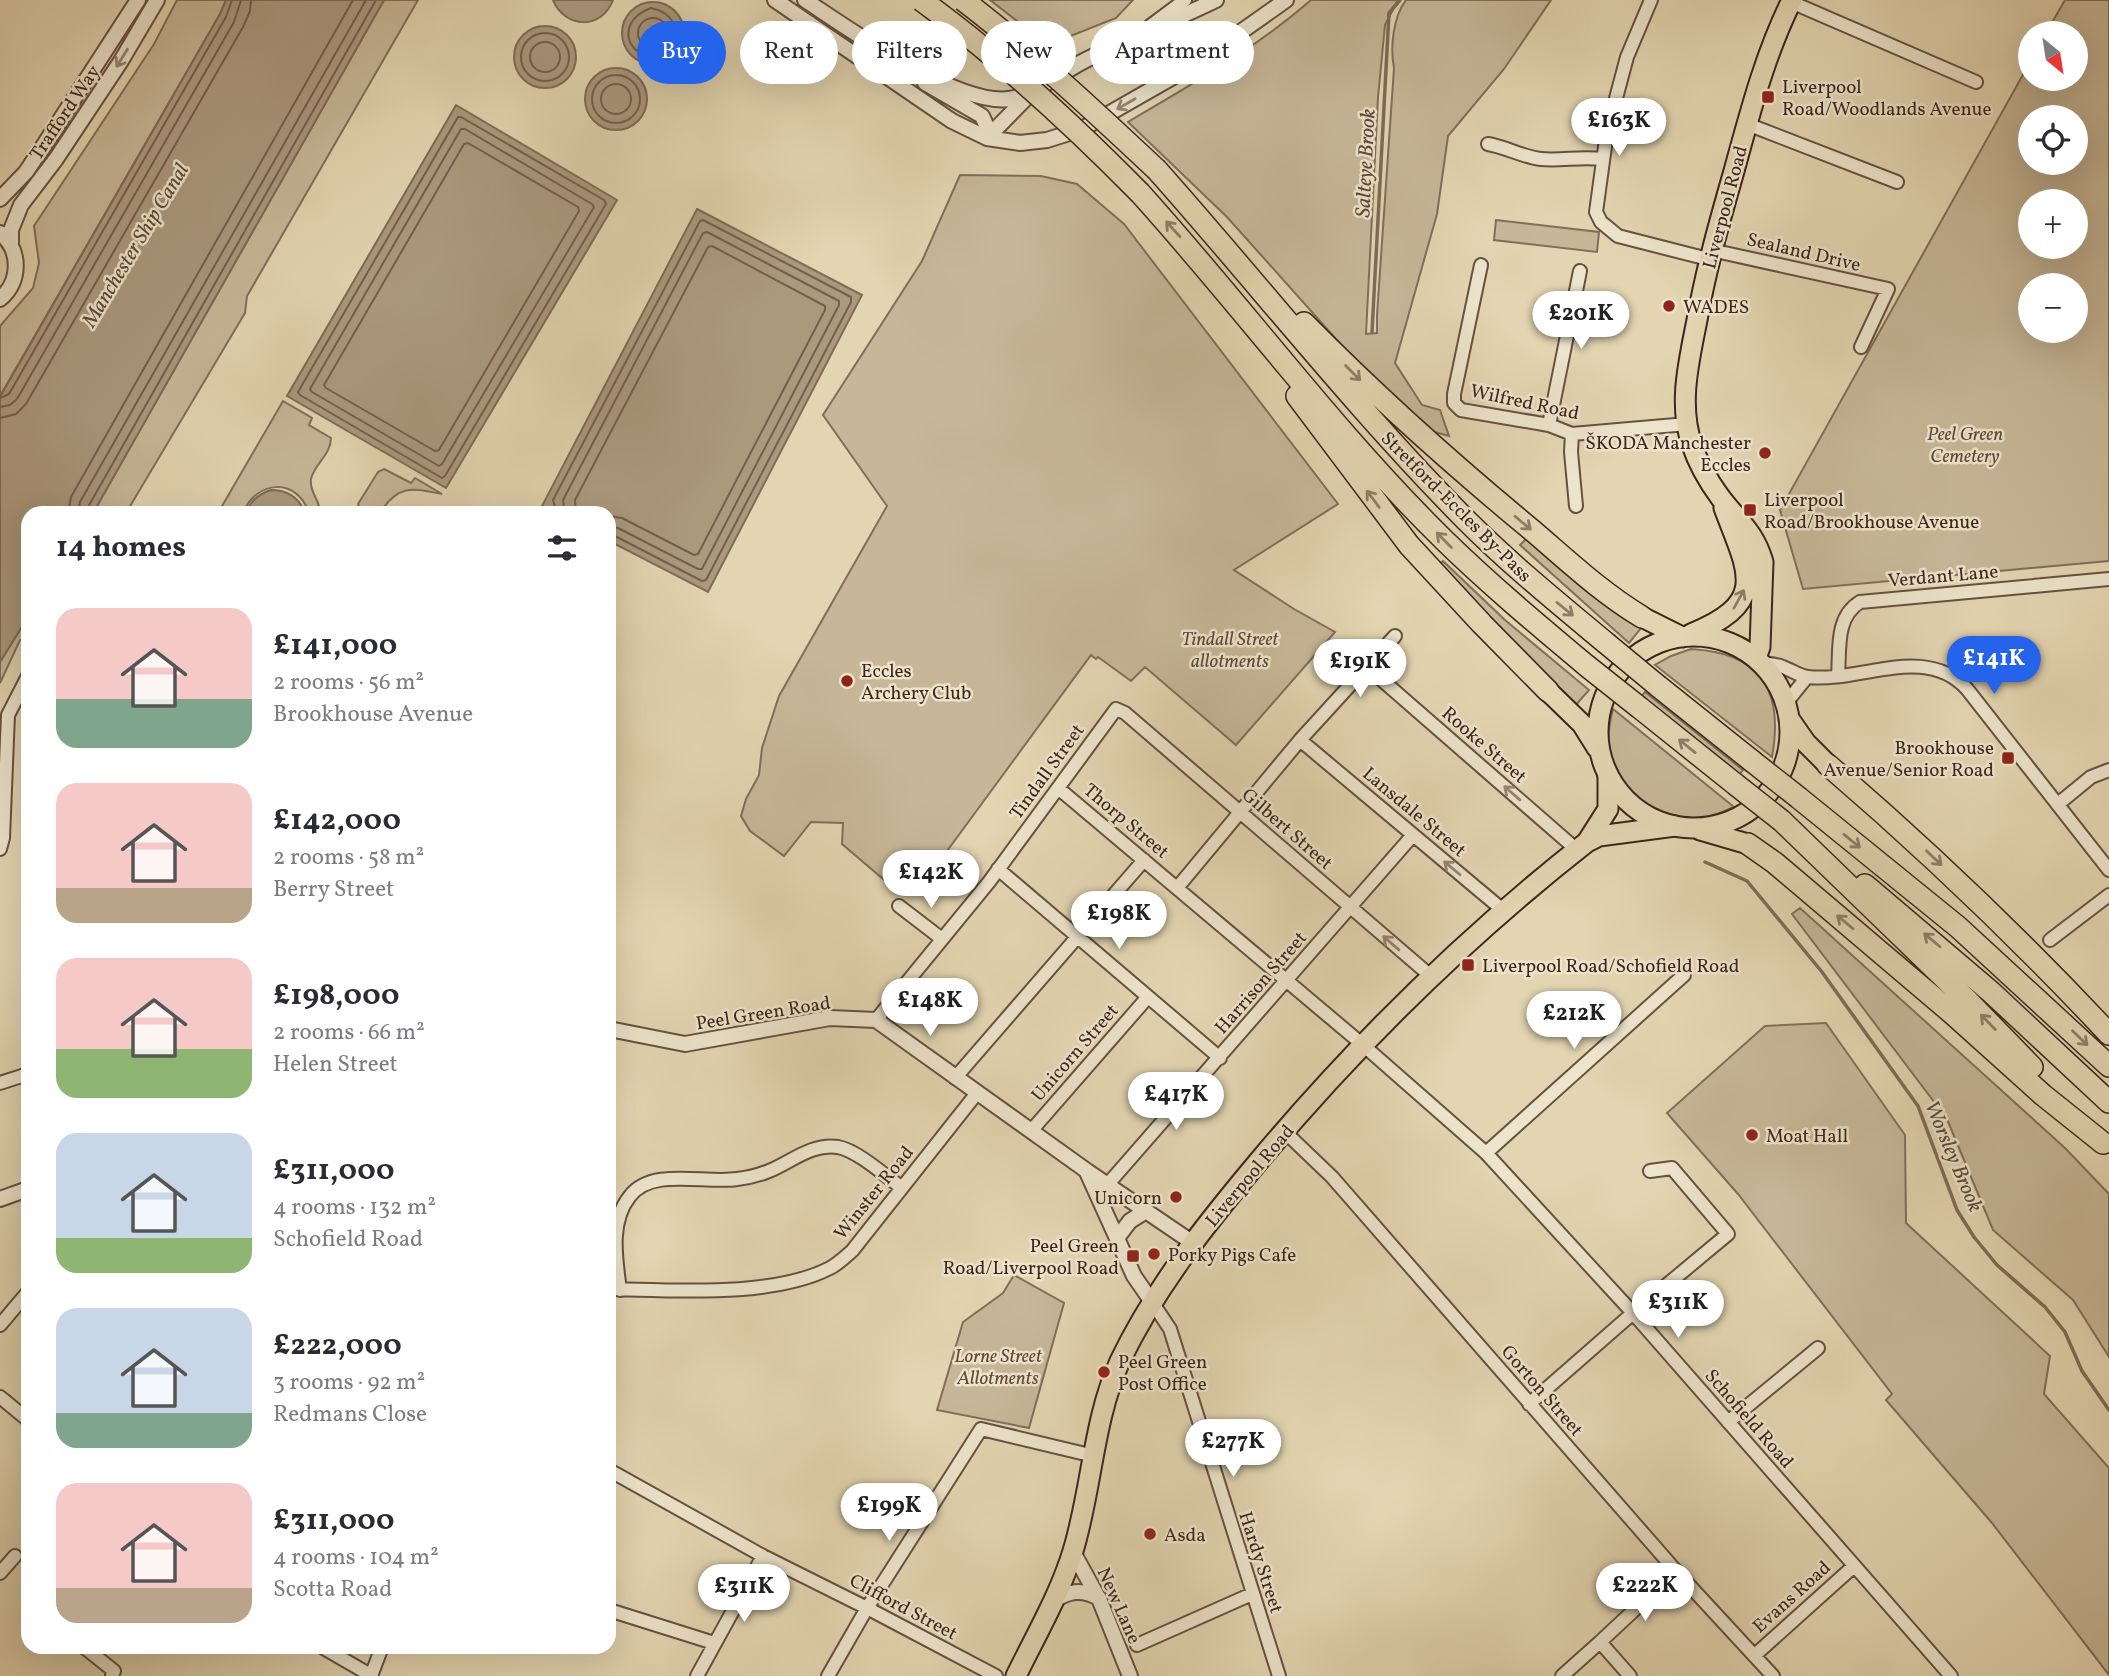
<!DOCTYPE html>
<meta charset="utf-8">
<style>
body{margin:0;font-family:Vollkorn,serif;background:#f2f2f3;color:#2b2b33;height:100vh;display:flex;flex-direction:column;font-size:26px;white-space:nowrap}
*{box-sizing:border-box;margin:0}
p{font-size:23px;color:#7c7c81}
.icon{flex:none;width:38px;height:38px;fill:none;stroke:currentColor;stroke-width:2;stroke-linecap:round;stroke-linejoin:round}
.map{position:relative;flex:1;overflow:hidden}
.sheet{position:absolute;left:21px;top:506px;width:595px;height:1148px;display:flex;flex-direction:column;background:#fff;border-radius:21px;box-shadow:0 7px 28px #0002}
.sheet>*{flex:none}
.banner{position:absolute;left:637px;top:21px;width:665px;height:63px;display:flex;gap:14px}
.needle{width:46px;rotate:150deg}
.fabs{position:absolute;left:2018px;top:21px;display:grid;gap:14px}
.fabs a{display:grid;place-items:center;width:70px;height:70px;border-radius:50%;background:#fff;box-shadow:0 7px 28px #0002;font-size:35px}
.price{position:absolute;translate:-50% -60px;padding:0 16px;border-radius:24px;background:#fff;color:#222;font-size:23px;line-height:46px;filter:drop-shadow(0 2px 4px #0008)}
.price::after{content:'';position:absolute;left:50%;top:42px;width:21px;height:16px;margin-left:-10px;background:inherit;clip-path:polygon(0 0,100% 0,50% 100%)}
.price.current{background:#2563eb;color:#fff}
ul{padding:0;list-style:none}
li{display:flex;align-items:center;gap:21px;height:175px;padding:0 35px}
li span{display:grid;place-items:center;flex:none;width:196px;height:140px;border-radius:21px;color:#555}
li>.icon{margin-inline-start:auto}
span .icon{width:84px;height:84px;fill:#fffc;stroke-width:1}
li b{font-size:30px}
h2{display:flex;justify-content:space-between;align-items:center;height:84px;padding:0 35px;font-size:30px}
.chip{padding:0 24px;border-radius:32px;background:#fff;box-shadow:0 7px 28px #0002;font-size:24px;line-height:63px}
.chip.current{background:#2563eb;color:#fff}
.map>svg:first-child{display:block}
.green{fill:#c7b798;stroke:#826e5a;stroke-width:2;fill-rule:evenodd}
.water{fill:#ab997e;stroke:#7f6b57;stroke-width:2}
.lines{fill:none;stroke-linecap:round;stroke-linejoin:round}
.shore{stroke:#745f4d;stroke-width:2}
.stream{stroke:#7f6b57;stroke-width:3.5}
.minor-casing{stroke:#665141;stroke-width:16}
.tertiary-casing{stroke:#665141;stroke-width:18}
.primary-casing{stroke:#3d251c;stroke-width:23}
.trunk-casing{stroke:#3d251c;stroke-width:23}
.motorway-casing{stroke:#3d251c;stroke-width:24}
.minor{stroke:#ede4cc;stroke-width:12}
.tertiary{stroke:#ede4cc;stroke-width:14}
.primary{stroke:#e3d5b1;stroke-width:19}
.trunk{stroke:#e3d5b1;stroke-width:19}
.motorway{stroke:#e3d5b1;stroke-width:21}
.motorway-bridge-casing{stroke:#3d251c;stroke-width:24;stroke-linecap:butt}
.motorway-bridge{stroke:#e3d5b1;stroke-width:21}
.oneway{stroke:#958474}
.oneway2{stroke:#907d66}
.poi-dot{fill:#8f2418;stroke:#ede4cc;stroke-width:2.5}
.labels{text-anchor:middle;stroke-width:5;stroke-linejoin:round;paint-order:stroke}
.poi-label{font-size:19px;fill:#3d251c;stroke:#ede4cc;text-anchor:start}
.street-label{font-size:19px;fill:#3d251c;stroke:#ede4cc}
.park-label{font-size:19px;font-style:italic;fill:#604a3b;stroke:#ede4cc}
.water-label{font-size:21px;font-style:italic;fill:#5e4839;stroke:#ede4cc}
</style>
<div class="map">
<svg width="2109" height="1676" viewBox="0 0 2109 1676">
<rect width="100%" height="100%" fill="#e3d5b1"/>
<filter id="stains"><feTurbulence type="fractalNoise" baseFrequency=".00286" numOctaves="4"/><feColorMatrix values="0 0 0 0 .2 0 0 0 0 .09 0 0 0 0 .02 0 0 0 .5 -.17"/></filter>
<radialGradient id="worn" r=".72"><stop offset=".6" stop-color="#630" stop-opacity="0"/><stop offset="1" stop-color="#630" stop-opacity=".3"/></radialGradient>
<path class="green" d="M177,0H226L220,14L0,396V326L33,288L39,263L34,226L154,44Z
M384,0H418L247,296L245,313L126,513H93Z
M990,0H1133L1116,18L1048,45Z
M1311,0H1398L1385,25L1378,97L1366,334L1377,333V315L1394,68C1390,48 1393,17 1406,0H1551L1504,69L1448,136L1437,214L1395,363L1422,405L1440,410L1449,436L1428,430L1353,358L1227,217L1128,122C1192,84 1255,49 1311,0Z
M2065,0H2109V561L1803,589L1780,510L2030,62V79H2076V33H2046ZM2030,117H2076V163H2030ZM2030,201H2076V247H2030ZM2030,285H2076V331H2030Z
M960,175L1041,176L1077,184L1124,224L1338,504L1234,570L1294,609L1335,632L1236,745L1145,667L1131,681L1098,657L1096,659L1091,655L933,870L920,860L896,890L842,844L843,823L811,822L784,856L750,831L741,816L746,799L759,775L762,748L779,696L887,506L823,415L922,261Z
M1496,220L1599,232L1597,252L1494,240Z
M283,401L312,418L309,425L331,438C331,455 314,464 311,479C309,492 320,500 320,512L309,513C297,477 256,480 243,513H218Z
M384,469L411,483L415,478L442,494C413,488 398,484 380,513H362L358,504L378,472Z
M1528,537L1642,627L1629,643L1520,545Z
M1443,561L1505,620L1589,690L1574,707L1437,568Z
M28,617V638L20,640L0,683V662Z
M1691,649C1761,653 1784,690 1772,757L1655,665L1671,656Z
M1645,692L1743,770L1739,775L1641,697Z
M1613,709L1734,807C1656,845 1590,795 1613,709Z
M1800,908L2065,1148L2109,1194V1357L2073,1300L1993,1230L1947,1119L1792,914Z
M1826,1023L1905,1135L1906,1223L2050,1356L2044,1394L2109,1468V1675L1992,1523L1886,1400L1892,1394L1738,1194L1667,1113L1765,1026Z
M1014,1275L1064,1303L1029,1428L937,1410L963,1322L1003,1293Z"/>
<path class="water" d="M226,0H384L93,513H28V617L0,662V397L220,14Z
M553,0H613C602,30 565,29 553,0Z
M622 33a31 31 0 1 1 62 0a31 31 0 1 1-62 0Z
M514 57a31 31 0 1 1 62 0a31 31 0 1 1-62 0Z
M585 99a31 31 0 1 1 62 0a31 31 0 1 1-62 0Z
M456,105L617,200L446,488L287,396Z
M697,209L862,295L708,592L609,541V513H555L542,506Z
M271,490C288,490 299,497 305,513H246C250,500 259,494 271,490Z"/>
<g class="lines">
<path class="shore" d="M651,8C671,12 683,28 671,49C644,71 613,38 637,16C641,12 646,10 651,8Z
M638 33a15 15 0 1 1 30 0a15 15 0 1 1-30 0Z
M521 57a24 24 0 1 1 48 0a24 24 0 1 1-48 0Z
M530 57a15 15 0 1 1 30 0a15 15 0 1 1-30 0Z
M592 99a24 24 0 1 1 48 0a24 24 0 1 1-48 0Z
M601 99a15 15 0 1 1 30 0a15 15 0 1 1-30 0Z
M458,117H461L604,200L606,204L445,476L442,478L300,395L298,392Z
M461,129H465L592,204L594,207L442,464L439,466L312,392L310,389Z
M464,144L468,143L578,207L579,211L439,450L435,451L326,388L324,385Z
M0,398L9,394L226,17L232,0
M0,407L10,405L17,399L234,22L241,0
M0,418L16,414L26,404L243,27L250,11L251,0
M68,513L71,497L353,0
M78,513L80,502L366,0
M87,513L88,507L376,0
M557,513L553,500L700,221L703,220L851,297V302L706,580L702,581L615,536L609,535
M565,513L563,500L703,233L707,232L839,301V305L702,569H698L618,528L609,526
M576,513L575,500L708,247L712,246L825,306V310L698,554L694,555L622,518L609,516"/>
<path class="stream" d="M1372,332L1389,13L1400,0
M1705,862L1747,881L1822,972L1918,1106L1957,1210L1974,1237L1997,1265L2045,1307L2065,1332L2082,1371L2109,1410"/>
<defs>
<path id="minor" d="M1651,0L1627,57L1607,132L1596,212L1601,222L1618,236L1708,259
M1791,2L1976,82
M1150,26L1185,0
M1747,124L1897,182
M1488,144C1506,147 1523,157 1541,159C1562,161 1581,156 1602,159
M1711,250L1888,289L1861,347
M1481,265L1454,394V403L1461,410L1549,425L1572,434L1687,424
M1549,425L1580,271
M1572,434L1571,452L1576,506
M1762,663C1768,664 1776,664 1783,667C1791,670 1799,676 1808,677C1860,683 1925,643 1967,689L2109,870
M1367,667L1577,850
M1838,676C1840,650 1835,617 1860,602L2109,579
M1786,703L1807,677
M1300,740L1504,911
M1058,788L1363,1045L1486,1153L1633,1313L1951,1676
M2058,804L2091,777L2109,770
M0,849L3,838L8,715L28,676
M998,869L1220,1058
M1177,888L1300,740L1395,636
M899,906L942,939
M2050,940L2109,895
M876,1020L989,882L1116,709L1125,713L1433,978
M955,1078L1144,860
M0,1083L28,1074
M1031,1131L1147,998
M1284,1131L1332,1177L1676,1571L1773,1676
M1486,1153L1684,975
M1108,1184L1413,835
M609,1289C674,1290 772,1298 830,1268C838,1264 845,1257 852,1251L977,1093
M620,1290C616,1259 609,1222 630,1196C652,1167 705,1184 737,1179C747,1178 759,1175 769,1171C791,1162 812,1143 838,1147C858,1151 884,1175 901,1187
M1152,1302L1170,1329L1279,1676
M0,1325L28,1292
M0,1397L28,1420
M1529,1404L1633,1313L1728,1234L1672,1168L1650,1171
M1728,1422L1818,1348
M609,1470L763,1556L867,1608L996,1676
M0,1573L15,1556
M609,1610L714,1643
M1137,1645L1252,1594
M84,1647L114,1671L112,1676
M322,1647L372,1676
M1755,1655L1854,1566
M371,1676L382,1647
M697,1676L763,1556
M828,1676L867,1608L981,1429L1094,1456
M1562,1676L1600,1642
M1630,1676L1600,1642L1676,1571"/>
<path id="tertiary" d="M775,0L952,121L987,138L1020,143L1047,140L1082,129L1194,65L1286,0
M805,0C849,29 957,106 1009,99C1031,96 1060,74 1080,63C1124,40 1171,22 1216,0
M925,83L982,116L988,129L987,138
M987,138L1030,94
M0,199L26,172L42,148L138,0
M0,233C21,250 21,281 0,299
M11,246V230L21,205L56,159L121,61L157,0
M609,1029L685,1044L830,1018L876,1020L1087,1171L1193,1243
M1087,1172L1134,1276L1152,1302
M0,1199L28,1189
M1117,1238L1130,1221L1146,1211
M1073,1552L1100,1601L1130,1676
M1052,1602C1068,1591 1081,1588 1099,1598"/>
<path id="primary" d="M1587,842L1608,809V775
M1016,1676C1036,1635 1060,1594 1073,1551C1092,1489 1093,1420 1120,1361C1155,1288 1206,1224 1258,1162C1356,1045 1467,936 1587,842L1599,836L1675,826"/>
<path id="trunk" d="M1642,617L1682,637
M1691,634C1770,602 1748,572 1724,508
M1598 732a96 96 0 1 1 192 0a96 96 0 1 1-192 0Z
M1756,658L1760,647L1763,562C1754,531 1738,521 1720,497C1709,482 1698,463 1692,445C1678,404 1689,361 1697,320C1706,269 1720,220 1734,171C1750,113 1765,54 1792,0
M1548,691L1582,724L1597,748
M1790,720L1806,743L1828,765
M1700,830L1748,844"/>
<path id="motorway" d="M1157,170C1261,287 1356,409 1466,520C1510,564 1558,603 1606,643
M1140,193C1243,307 1334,432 1444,540C1489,584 1538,625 1587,666
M1304,323C1377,397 1453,465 1533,531C1568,561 1602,593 1642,617
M1297,396L1409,545L1482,624L1548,691
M1658,686L1752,761
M1640,708L1735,784
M1828,765C1927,850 2020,939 2109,1034
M1799,798L1958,927L2109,1066
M1782,821L1968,1001L2032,1067
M1748,844L1775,863L1953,1014L2043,1095L2103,1143
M1865,885L1991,992L2109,1102"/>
</defs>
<use href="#minor" class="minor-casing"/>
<use href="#tertiary" class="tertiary-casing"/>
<use href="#primary" class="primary-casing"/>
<use href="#trunk" class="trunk-casing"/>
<use href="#motorway" class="motorway-casing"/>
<use href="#minor" class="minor"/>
<use href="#tertiary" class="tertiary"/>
<use href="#primary" class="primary"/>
<use href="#trunk" class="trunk"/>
<use href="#motorway" class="motorway"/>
<defs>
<path id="motorway-bridge" d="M921,0C1000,57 1072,124 1140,193
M963,0C1031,52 1094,111 1157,170
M1606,643L1658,686
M1587,666L1640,708
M1752,761L1799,798
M1735,784L1782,821"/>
</defs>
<use href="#motorway-bridge" class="motorway-bridge-casing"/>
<use href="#motorway-bridge" class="motorway-bridge"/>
</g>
<defs><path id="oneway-shaft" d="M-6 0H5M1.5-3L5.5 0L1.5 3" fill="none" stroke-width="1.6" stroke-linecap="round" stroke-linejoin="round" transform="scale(1.75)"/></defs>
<g class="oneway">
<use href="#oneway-shaft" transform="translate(122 58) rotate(122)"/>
<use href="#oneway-shaft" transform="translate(1126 104) rotate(150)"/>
<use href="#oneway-shaft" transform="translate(1512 793) rotate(-139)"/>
<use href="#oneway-shaft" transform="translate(1452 868) rotate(-140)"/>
<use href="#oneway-shaft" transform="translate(1391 943) rotate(-139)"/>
</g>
<g class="oneway2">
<use href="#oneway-shaft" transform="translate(1173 229) rotate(-132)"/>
<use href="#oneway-shaft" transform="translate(1353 373) rotate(45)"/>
<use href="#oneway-shaft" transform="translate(1373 499) rotate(-127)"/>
<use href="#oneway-shaft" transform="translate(1523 523) rotate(40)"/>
<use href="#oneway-shaft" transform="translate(1444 540) rotate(-135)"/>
<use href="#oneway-shaft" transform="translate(1739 599) rotate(-61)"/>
<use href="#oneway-shaft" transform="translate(1565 609) rotate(39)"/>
<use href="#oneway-shaft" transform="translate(1687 746) rotate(-141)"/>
<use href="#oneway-shaft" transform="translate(1852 841) rotate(39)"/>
<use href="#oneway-shaft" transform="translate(1934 858) rotate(43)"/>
<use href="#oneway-shaft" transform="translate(1845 922) rotate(-140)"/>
<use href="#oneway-shaft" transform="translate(1932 940) rotate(-140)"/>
<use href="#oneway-shaft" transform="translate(1988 1022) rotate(-134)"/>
<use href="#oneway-shaft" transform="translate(2080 1038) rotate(44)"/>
</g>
<g class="poi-dot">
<rect x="1761" y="90" width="14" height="14" rx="3.5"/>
<circle cx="1669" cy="306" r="7"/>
<circle cx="1765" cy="453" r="7"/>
<rect x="1743" y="503" width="14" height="14" rx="3.5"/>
<circle cx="847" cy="681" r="7"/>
<rect x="2001" y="751" width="14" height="14" rx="3.5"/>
<rect x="1461" y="958" width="14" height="14" rx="3.5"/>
<circle cx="1752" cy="1135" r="7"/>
<circle cx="1176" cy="1197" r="7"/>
<circle cx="1154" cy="1254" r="7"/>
<rect x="1126" y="1249" width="14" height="14" rx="3.5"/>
<circle cx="1104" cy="1372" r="7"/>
<circle cx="1150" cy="1534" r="7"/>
</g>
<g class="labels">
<g class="poi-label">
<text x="1782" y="93">Liverpool<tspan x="1782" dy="22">Road/Woodlands Avenue</tspan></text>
<text x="1683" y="313">WADES</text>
<text x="1751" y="449" text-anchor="end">ŠKODA Manchester<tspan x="1751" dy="22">Eccles</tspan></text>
<text x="1764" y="506">Liverpool<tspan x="1764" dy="22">Road/Brookhouse Avenue</tspan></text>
<text x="861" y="677">Eccles<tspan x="861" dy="22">Archery Club</tspan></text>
<text x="1994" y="754" text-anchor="end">Brookhouse<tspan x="1994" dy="22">Avenue/Senior Road</tspan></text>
<text x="1482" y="972">Liverpool Road/Schofield Road</text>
<text x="1766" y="1142">Moat Hall</text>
<text x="1162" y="1204" text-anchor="end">Unicorn</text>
<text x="1119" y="1252" text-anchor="end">Peel Green<tspan x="1119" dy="22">Road/Liverpool Road</tspan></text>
<text x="1168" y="1261">Porky Pigs Cafe</text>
<text x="1118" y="1368">Peel Green<tspan x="1118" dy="22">Post Office</tspan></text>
<text x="1164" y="1541">Asda</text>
</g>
<g class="street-label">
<text transform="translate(64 112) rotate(-56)" y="7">Trafford Way</text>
<text transform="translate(1724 207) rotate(-75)" y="7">Liverpool Road</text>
<text transform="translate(1804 251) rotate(13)" y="7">Sealand Drive</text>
<text transform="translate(1525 401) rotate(12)" y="7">Wilfred Road</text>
<text transform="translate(1457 506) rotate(45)" y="7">Stretford-Eccles By-Pass</text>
<text transform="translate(1943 575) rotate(-5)" y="7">Verdant Lane</text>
<text transform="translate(1485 744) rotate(41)" y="7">Rooke Street</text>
<text transform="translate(1046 771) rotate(-54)" y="7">Tindall Street</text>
<text transform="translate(1415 811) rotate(40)" y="7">Lansdale Street</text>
<text transform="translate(1127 820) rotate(40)" y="7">Thorp Street</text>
<text transform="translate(1288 828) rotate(41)" y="7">Gilbert Street</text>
<text transform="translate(1260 982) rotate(-49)" y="7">Harrison Street</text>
<text transform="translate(763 1012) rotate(-9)" y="7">Peel Green Road</text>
<text transform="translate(1074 1052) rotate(-49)" y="7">Unicorn Street</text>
<text transform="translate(1249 1175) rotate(-50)" y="7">Liverpool Road</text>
<text transform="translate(873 1192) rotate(-51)" y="7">Winster Road</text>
<text transform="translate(1543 1390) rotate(49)" y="7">Gorton Street</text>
<text transform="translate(1750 1418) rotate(49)" y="7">Schofield Road</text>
<text transform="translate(1262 1562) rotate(72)" y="7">Hardy Street</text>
<text transform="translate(1791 1596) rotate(-42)" y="7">Evans Road</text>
<text transform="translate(1120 1605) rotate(66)" y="7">New Lane</text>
<text transform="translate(904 1606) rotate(28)" y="7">Clifford Street</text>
</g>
<g class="park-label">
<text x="1965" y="440">Peel Green<tspan x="1965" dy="22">Cemetery</tspan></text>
<text x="1230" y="645">Tindall Street<tspan x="1230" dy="22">allotments</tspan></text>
<text x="998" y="1362">Lorne Street<tspan x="998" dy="22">Allotments</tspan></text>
</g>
<g class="water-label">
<text transform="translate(1365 163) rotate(-87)" y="7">Salteye Brook</text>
<text transform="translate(135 245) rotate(-59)" y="7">Manchester Ship Canal</text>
<text transform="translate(1954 1156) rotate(67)" y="7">Worsley Brook</text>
</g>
</g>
<rect width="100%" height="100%" filter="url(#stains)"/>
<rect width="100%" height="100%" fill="url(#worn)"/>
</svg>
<div class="fabs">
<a><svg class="needle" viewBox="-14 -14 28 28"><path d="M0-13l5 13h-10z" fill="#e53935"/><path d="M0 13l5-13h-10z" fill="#7c7c81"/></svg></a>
<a><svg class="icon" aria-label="locate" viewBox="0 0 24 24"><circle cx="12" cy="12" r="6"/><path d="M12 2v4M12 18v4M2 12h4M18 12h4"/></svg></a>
<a>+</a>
<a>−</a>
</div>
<b class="price" style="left:1619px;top:158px">£163K</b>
<b class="price" style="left:1581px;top:351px">£201K</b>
<b class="price current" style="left:1994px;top:696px">£141K</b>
<b class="price" style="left:1360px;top:699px">£191K</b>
<b class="price" style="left:931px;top:910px">£142K</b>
<b class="price" style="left:1119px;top:951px">£198K</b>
<b class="price" style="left:930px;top:1038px">£148K</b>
<b class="price" style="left:1574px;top:1051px">£212K</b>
<b class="price" style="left:1176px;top:1132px">£417K</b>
<b class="price" style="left:1678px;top:1340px">£311K</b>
<b class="price" style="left:1233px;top:1479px">£277K</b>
<b class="price" style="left:889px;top:1543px">£199K</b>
<b class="price" style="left:1645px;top:1623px">£222K</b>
<b class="price" style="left:744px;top:1624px">£311K</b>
<div class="banner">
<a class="chip current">Buy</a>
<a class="chip">Rent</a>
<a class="chip">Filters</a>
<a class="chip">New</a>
<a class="chip">Apartment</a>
</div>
<section class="sheet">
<h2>14 homes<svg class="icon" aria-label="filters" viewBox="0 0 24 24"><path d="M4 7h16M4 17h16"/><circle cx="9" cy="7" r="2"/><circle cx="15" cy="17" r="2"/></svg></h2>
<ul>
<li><span style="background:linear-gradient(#f6c9c9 65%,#7fa58c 0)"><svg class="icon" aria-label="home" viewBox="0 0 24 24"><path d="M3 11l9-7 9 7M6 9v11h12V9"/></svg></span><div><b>£141,000</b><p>2 rooms · 56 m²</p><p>Brookhouse Avenue</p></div></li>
<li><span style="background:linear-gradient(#f6c9c9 75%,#b9a48a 0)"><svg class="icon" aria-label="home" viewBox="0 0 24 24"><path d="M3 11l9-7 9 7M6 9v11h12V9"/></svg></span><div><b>£142,000</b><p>2 rooms · 58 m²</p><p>Berry Street</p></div></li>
<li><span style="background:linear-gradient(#f6c9c9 65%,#8fb573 0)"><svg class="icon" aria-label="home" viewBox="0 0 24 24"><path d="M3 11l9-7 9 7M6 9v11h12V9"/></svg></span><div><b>£198,000</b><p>2 rooms · 66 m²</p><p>Helen Street</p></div></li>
<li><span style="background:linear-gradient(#c9d6e8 75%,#8fb573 0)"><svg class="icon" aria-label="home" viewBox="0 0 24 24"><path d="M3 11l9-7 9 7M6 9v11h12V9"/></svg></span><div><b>£311,000</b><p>4 rooms · 132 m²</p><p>Schofield Road</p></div></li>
<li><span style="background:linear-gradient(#c9d6e8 75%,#7fa58c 0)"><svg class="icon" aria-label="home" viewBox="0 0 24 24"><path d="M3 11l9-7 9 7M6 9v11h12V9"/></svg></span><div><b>£222,000</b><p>3 rooms · 92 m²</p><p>Redmans Close</p></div></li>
<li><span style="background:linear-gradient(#f6c9c9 75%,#b9a48a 0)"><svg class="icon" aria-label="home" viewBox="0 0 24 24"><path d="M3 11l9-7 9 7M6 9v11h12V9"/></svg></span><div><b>£311,000</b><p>4 rooms · 104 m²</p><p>Scotta Road</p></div></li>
</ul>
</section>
</div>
